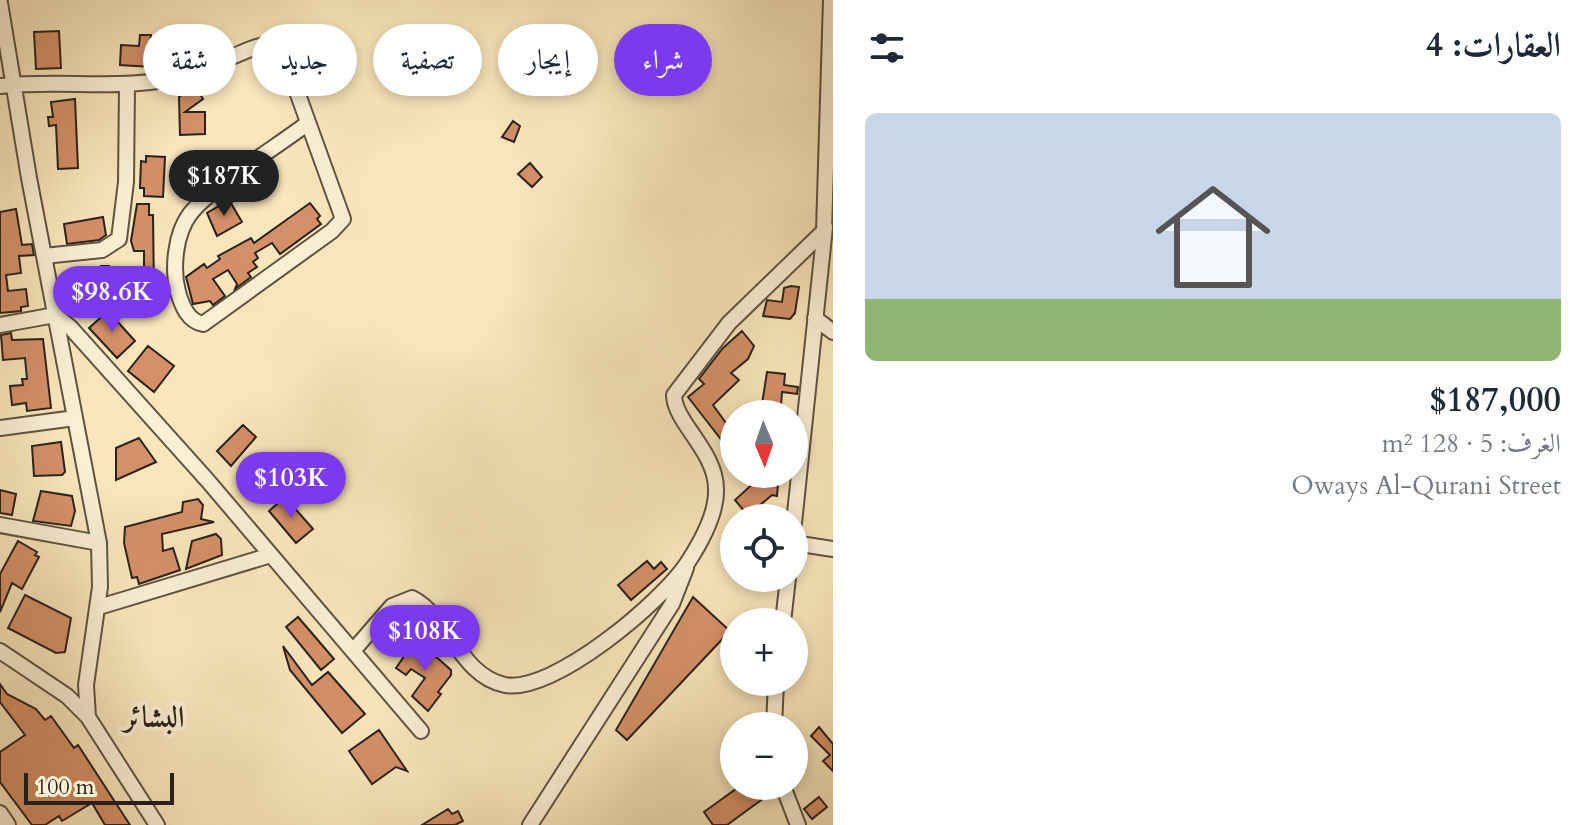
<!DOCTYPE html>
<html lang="ar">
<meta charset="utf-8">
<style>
body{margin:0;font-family:Cardo,Amiri,serif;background:#f2f2f3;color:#1f2937;direction:rtl;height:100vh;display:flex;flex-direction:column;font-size:30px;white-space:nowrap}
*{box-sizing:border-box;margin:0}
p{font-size:26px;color:#747a83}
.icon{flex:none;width:44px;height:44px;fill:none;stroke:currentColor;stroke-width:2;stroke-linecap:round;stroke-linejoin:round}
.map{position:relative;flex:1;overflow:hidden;direction:ltr}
.panel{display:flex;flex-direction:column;background:#fff;width:760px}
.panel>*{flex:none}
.hud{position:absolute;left:24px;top:24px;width:688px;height:72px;direction:rtl;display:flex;gap:16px}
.needle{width:52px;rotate:178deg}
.controls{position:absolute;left:720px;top:400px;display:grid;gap:16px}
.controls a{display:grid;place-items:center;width:88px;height:88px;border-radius:50%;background:#fff;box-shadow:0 4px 12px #0003;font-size:40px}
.scale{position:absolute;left:24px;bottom:20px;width:150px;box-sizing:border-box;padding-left:8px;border:4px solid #2a2219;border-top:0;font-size:22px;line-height:28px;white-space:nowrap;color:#2a2219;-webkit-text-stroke:6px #fbefd4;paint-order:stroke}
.price{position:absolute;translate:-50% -68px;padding:0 18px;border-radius:28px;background:#7c3aed;color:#fff;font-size:26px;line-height:52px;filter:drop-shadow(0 2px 4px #0008)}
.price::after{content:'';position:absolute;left:50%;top:48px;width:24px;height:18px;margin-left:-12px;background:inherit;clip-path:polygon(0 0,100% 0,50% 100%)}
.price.selected{background:#222;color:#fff}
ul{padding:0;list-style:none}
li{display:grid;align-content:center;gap:16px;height:424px;padding:0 32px}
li+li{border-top:2px solid #e0e1e3}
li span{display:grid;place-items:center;height:248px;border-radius:12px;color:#555}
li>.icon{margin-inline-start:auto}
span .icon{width:144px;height:144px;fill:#fffc;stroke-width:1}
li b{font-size:34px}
h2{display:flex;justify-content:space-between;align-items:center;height:96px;padding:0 32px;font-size:34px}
.chip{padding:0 28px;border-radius:36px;background:#fff;box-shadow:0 4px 12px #0003;font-size:28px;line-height:72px}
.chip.selected{background:#7c3aed;color:#fff}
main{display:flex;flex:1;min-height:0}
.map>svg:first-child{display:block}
.building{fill:#d49068;stroke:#2a2219;stroke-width:2}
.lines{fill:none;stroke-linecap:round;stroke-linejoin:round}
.minor-casing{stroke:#5e5342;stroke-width:18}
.minor{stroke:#fbefd4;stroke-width:14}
.labels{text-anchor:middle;stroke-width:8;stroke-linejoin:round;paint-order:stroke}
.neighbourhood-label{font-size:30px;font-weight:bold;fill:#2a2219;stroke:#fbefd4}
</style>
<main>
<section class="panel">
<h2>العقارات: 4<svg class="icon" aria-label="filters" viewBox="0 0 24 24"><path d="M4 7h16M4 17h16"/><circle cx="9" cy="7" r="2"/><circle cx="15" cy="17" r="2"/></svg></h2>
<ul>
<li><span style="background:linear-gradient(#c9d6e8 75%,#8fb573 0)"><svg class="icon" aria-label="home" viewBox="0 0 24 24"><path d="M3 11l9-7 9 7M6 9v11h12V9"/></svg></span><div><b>$187,000</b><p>الغرف: 5 · 128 m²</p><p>Oways Al-Qurani Street</p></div></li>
</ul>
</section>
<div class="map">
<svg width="833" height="825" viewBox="0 0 833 825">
<rect width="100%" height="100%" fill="#f9e6bd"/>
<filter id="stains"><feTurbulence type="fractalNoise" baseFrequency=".0025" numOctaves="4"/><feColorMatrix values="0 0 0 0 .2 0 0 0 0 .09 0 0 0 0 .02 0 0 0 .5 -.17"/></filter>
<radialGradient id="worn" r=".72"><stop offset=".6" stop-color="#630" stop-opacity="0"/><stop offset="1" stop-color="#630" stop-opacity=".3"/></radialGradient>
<path class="building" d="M562,26L574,40L567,45L555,31Z
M59,31L61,68L36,69L34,32Z
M140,35H151L150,47L163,56L168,68L120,65L121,45L139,46Z
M186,91H198L203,99L185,112H205V134L180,135L179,97Z
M75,99L78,168L58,169L56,125L49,126L48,117H53L51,102Z
M513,121L520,126L514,142L502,137Z
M146,156L165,157L163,197L144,196V188H140L141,161L146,162Z
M530,163L542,177L532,187L518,174Z
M229,200L242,222L217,236L207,213Z
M310,203L320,216L317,219L321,224L280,254L272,243L255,253L258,258L253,262L257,267L248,273L251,277L235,289L237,284L228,270L213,279L225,296L213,305L210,301L193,304L186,277L204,264L207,268L220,259L218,256L251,238L254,243Z
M137,204H149V215H153L154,292L118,295L116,271L144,269V251H134L131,241Z
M16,209L22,245L32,244L34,255L19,256L21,273L6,275L8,291L26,289L28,306L21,307V311L0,313V212Z
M103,217L106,235L99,240L67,244L64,224Z
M101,266H109L110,271L97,288L103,292L82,313L75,308L81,301L75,289L81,281L80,274H101Z
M791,286L799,287L795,313L790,319L763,316L767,300L782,302L784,288Z
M108,311L135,341L117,358L89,328Z
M742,331L754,346L748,359L731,373L739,380L713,405L734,434V441L727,447L688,397L704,384L699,379L723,348Z
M11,333L12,340L43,339L51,408L27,411L26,403L12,405L10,386L23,385L22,379H27L25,358L3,360L1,335Z
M148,346L174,366L154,392L128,371Z
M767,372L785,374L784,385L798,387L797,394L782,392L781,406L762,404Z
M243,425L256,437L231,466L217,451Z
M139,438L156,462L116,480V448Z
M61,442L65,472L62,475L34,476L32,446Z
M743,474H770L778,484L777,496L772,495L760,505L771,518H750L735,500L757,480Z
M0,490L16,494L12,515L0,513Z
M41,491L72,496L75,511L71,526L33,521Z
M285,497L313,529L296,543L269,511Z
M198,499L203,505L201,519L214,522L162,534L163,551L173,548L180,570L139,584L137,577L132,578L124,543L125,527L182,512L183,502Z
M216,534L221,539L222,555L186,569L192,541Z
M18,541L37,552L35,555L39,557L22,589L12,583L0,612V574Z
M647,561L654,569L661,562L667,569L631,600L618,585Z
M25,595L71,618L65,652L56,653L8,628Z
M693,597L730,631L627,740L616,730Z
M298,617L334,659L321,670L286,627Z
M416,639L451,670V675L438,692L441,694L428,711L412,696L425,678L411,669L406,675L396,668Z
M283,646L312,685L328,672L365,714L342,733L290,670Z
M0,684L7,694L36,709L45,720L51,716L74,748L78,745L130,825H105L92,803L62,821L59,816L45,825H32L0,782V752L25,735L0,702Z
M819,727L833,744V771L823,761L830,755L811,736Z
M379,730L407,771L396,767L372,784L349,751Z
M740,786H761L768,795L727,825H713L704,812Z
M819,797L827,807L812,819L804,809Z
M448,809L452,814L458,811L463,821L455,825H422Z"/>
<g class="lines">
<defs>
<path id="minor" d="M0,3L29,178L99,543L100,587L86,685L88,717L157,825
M0,86C64,79 126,92 189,75C206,71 262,39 273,45C280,48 284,58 287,64L343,219L332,231L203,324C188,321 182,306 178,292C172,269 175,234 190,214C211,187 278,146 308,123
M44,256L102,250L119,239L126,182L127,86
M815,318L833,332
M0,325L55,315L70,327L208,481L421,731
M0,428L75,418
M794,523L825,227
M0,525L99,543
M794,543L833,549
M99,607L271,555
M783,622L788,578
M0,651L67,696L88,717
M353,651L392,606L412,598C449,617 460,676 505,685C553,694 663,601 688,562C701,542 717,513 716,489C716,451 674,422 674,395L729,323L824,231L831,0
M774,726L776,682
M783,786L798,825
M0,813L8,825
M530,825L672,604L686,568"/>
</defs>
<use href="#minor" class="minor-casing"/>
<use href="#minor" class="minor"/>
</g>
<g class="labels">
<g class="neighbourhood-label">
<text x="154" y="727">البشائر</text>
</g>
</g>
<rect width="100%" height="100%" filter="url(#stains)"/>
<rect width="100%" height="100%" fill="url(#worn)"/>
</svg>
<div class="controls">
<a><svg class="needle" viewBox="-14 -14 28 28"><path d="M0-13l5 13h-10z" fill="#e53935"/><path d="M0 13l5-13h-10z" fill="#747a83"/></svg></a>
<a><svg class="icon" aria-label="locate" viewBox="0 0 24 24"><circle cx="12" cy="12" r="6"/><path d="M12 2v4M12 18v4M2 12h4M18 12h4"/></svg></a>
<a>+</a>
<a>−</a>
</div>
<div class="scale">100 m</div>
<b class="price selected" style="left:224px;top:218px">$187K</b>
<b class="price" style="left:112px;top:334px">$98.6K</b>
<b class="price" style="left:291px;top:520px">$103K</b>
<b class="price" style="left:425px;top:673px">$108K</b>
<div class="hud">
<a class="chip selected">شراء</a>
<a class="chip">إيجار</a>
<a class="chip">تصفية</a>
<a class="chip">جديد</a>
<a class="chip">شقة</a>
</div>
</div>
</main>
